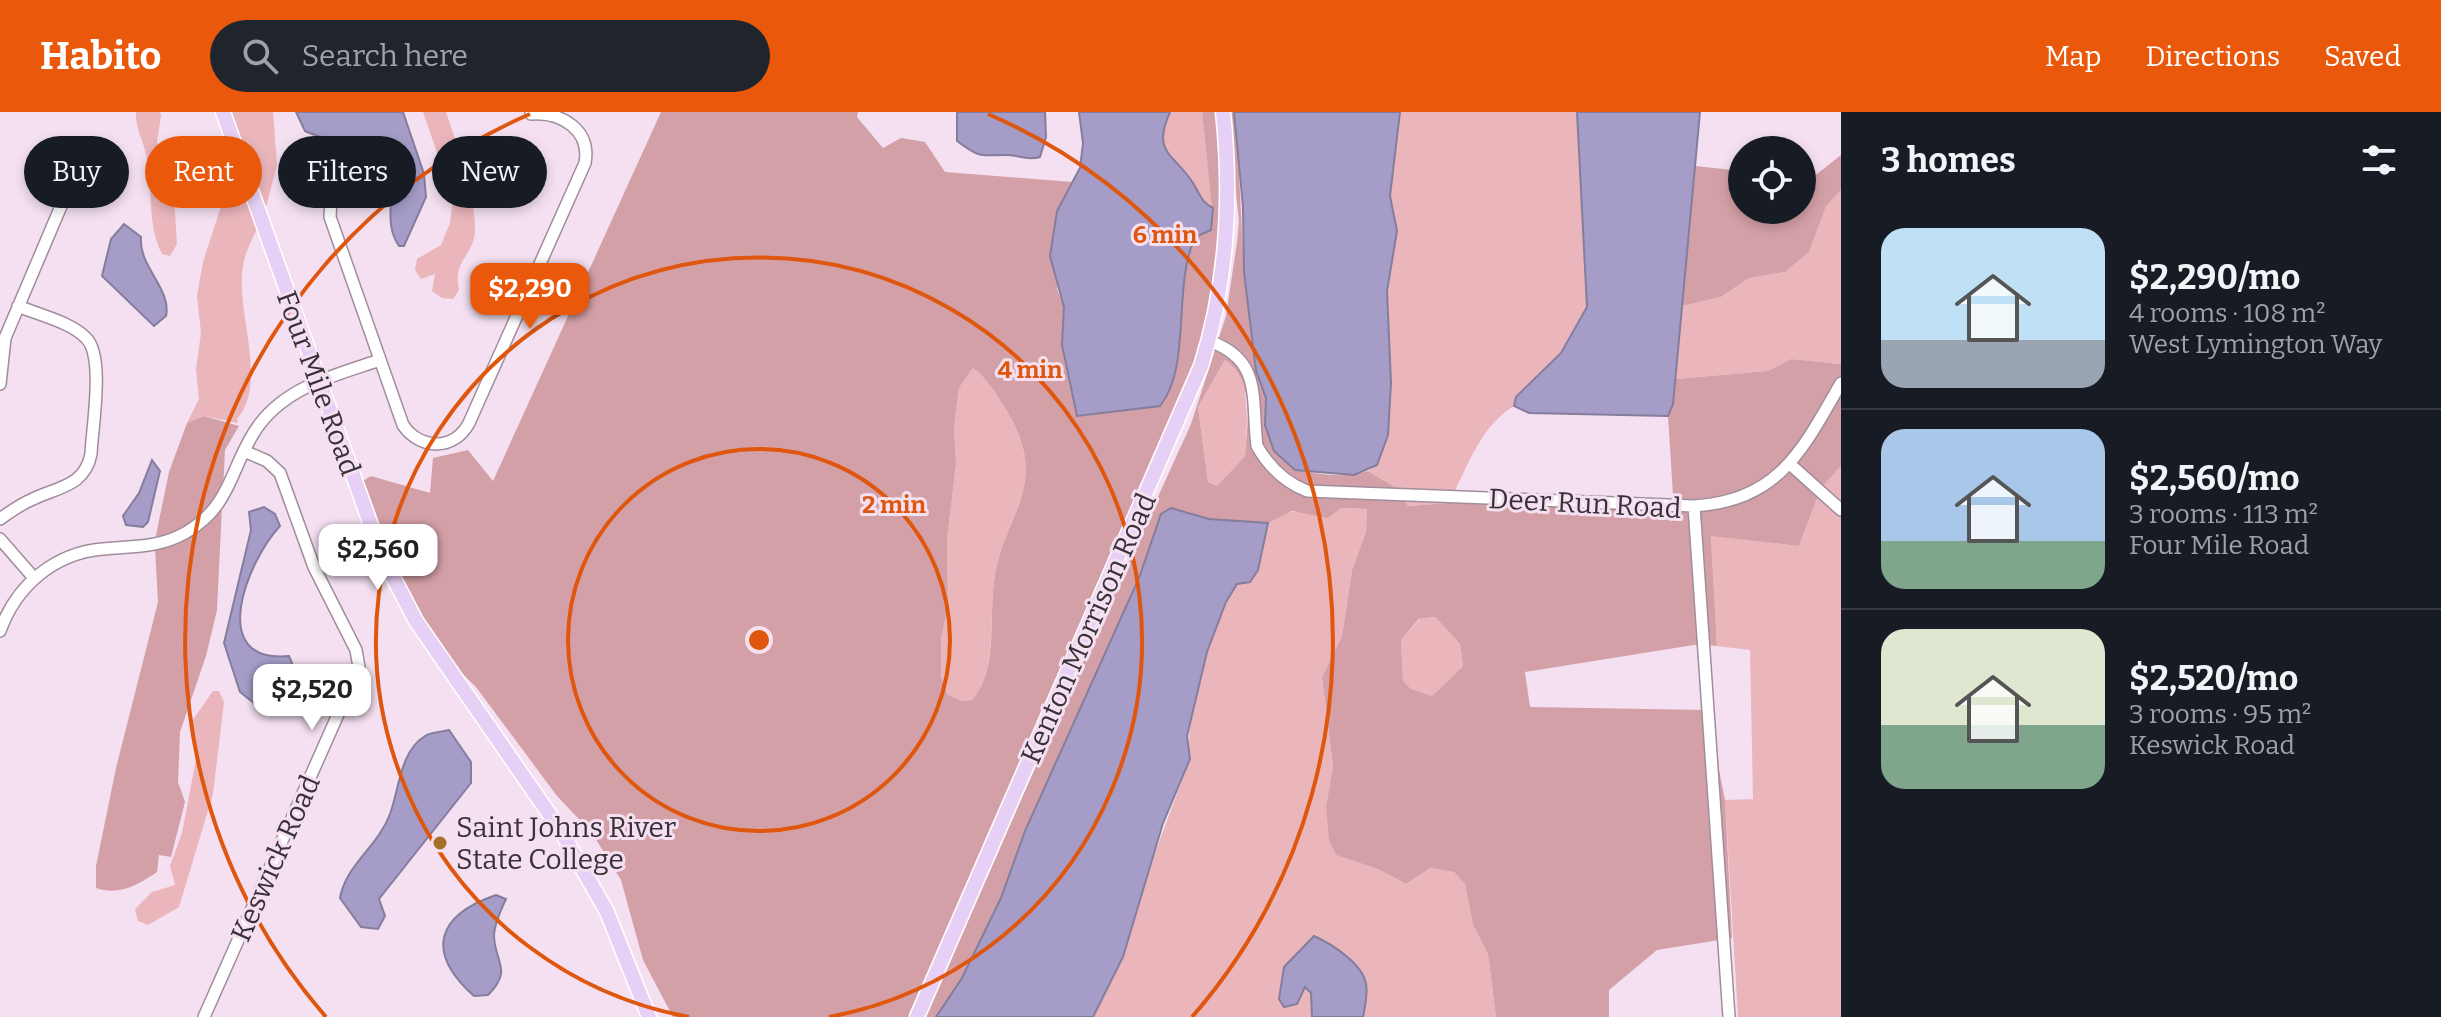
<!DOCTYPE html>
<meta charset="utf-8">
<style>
body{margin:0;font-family:Bitter,serif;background:#20242c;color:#f1f3f6;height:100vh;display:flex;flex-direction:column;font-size:30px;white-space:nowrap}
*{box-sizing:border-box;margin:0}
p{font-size:26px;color:#9ea1a6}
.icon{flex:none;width:44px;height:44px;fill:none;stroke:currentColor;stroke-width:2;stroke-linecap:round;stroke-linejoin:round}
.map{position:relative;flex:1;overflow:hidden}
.sheet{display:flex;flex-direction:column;background:#171b24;width:600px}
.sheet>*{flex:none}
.top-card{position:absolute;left:24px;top:24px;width:760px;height:72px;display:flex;gap:16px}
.fabs{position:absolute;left:1728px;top:24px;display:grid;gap:16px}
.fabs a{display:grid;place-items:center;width:88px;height:88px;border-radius:50%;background:#171b24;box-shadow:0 4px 12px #0003;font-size:40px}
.price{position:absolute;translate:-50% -68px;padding:0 18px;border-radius:16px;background:#fff;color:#222;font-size:26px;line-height:52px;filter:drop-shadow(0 2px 4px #0008)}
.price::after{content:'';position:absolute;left:50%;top:48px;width:24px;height:18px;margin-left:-12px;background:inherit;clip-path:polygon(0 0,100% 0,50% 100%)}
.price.selected{background:#ea580c;color:#fff}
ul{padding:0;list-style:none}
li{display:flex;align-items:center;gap:24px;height:200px;padding:0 40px}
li+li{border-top:2px solid #363941}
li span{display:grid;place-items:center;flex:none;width:224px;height:160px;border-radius:24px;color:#555}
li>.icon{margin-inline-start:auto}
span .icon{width:96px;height:96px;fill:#fffc;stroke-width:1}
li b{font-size:34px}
h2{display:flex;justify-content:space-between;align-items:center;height:96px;padding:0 40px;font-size:34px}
.pill{padding:0 28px;border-radius:36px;background:#171b24;box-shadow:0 4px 12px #0003;font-size:28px;line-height:72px}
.pill.selected{background:#ea580c;color:#fff}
header{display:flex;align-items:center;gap:48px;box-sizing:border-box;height:112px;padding:0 40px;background:#ea580c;color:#fff}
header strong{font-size:38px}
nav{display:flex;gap:44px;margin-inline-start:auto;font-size:28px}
.search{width:560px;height:72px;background:#20242c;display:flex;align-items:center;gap:20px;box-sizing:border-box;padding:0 28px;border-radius:44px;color:#9ea1a6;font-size:30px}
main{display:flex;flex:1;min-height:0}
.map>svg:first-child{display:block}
.green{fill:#eab6bc}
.forest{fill:#d4a0a7;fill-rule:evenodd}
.water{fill:#a59dc8;stroke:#847d9c;stroke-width:2}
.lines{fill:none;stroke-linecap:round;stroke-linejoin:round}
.minor-casing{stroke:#a08d9c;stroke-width:14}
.major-casing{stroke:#fff;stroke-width:17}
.minor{stroke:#fff;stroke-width:11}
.major{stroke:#e7d0f5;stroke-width:14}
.ring{fill:none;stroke:#df570e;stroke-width:4}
.poi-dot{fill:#a6702b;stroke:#f4e0f1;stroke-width:3}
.labels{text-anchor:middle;stroke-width:6;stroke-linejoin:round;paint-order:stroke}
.street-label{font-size:28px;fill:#383137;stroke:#f4e0f1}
.poi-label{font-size:28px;fill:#383137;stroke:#f4e0f1;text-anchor:start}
.centre{fill:#df570e;stroke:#f4e0f1;stroke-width:4}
.ring-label{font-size:24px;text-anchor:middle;font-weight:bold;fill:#df570e;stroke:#f4e0f1;stroke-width:6;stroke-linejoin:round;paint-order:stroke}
</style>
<header>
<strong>Habito</strong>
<div class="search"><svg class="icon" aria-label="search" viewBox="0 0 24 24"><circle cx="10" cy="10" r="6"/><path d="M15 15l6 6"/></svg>Search here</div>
<nav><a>Map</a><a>Directions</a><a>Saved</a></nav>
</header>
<main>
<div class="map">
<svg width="1841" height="905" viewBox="0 0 1841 905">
<rect width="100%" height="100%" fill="#f4e0f1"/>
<path class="green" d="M136,0H160L161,4L157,29L163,52L173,67L177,132L170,144L162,142C146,110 154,76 146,42C143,27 135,17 136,0Z
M227,0H273L277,53L264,103Z
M423,0H446C458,36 474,76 475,115C476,143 452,147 459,178L453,187L442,186L432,179L435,162L421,167L415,158L417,147L441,133L450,111L453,87Z
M1170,0H1202L1213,96C1201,90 1200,82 1193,71C1175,42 1151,42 1170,0Z
M1400,0H1577L1587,195L1561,241L1516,285L1514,294C1480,314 1467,356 1449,391L1408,394L1398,377L1368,359L1377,353L1388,323L1391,271L1387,179L1397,119L1390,84Z
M235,51L259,114C252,127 245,140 243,154C235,201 269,269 237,307L238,311L204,304L187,311L199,287L196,257L201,221L197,184L203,150Z
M1841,78V252L1791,247L1768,259L1675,267L1682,194L1721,185L1749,166L1785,160L1809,140L1826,93Z
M1225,248L1239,257L1245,272L1247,310L1245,344L1217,374L1208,370L1198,295Z
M973,256C989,268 996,282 1007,299C1052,375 1003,401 994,469C989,504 997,561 972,588L962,589L947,582L941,565V528L948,492L947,428L956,352L954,316L959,276Z
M1841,354V905H1738L1725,688L1753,687L1750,538L1717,534L1711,423L1799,434L1821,376Z
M1341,396L1367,397L1366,420L1352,458L1342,524L1322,565L1333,655L1326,694L1336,743L1380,758L1406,772L1432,756L1454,760L1465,772L1473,813L1488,842L1496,905H1363C1369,864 1361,860 1332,834L1299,839L1284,855L1279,887L1297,891L1305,874L1311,881L1312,905H1094L1190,647C1184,604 1206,532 1225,491C1239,463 1263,443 1268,411C1287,395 1306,399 1328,405Z
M1435,505L1460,532L1463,554L1432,584L1411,577L1403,570L1401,528L1420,507Z
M213,579H219L224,590L213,682L179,795L148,813L138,809L135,797L152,780L175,773L170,754L182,721L198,637L189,613Z"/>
<path class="forest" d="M661,0H858L857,5L883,36L901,26L925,30L945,60L1073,70L1057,177L1064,195L1062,233L1077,304L1160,294L1178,247L1185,148L1195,125L1211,117L1213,104L1202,0H1218L1222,118L1210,199L1197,253L912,905H673L643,848L621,768L592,721L557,684L476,575L448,548L399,468L359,371L371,364L430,381L433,346L468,338L493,369ZM973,256C989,268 996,282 1007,299C1052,375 1003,401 994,469C989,505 998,559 972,588L962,589L947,582L941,565V528L948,493L947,428L956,352L954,316L959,276Z
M1227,0H1234L1237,22L1244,160L1256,259L1266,286L1265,313L1295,358C1319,362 1344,367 1368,359L1398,377L1408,394L1449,391L1674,399L1668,304L1673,292L1675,267L1768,259L1791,247L1841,252V354L1821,376L1799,434L1711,424L1717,534L1700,532L1525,560L1530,595L1707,598L1725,688L1732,826L1657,838L1609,878V905H1496L1488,842L1473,813L1465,772L1454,760L1431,756L1406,772L1380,758L1336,743L1329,728L1326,694L1333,655L1322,565L1342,524L1352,458L1366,420L1367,397L1341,396L1328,406L1292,399L1268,411L1209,407L1178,397L1161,402L1139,466L1025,719L1001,786L962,866L936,905H922L1191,312L1226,204L1237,130L1239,109ZM1225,248C1256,268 1247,311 1245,344L1217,374L1208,370L1198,295ZM1435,505L1460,532L1463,554L1432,584L1411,577L1403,569L1401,528L1419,507Z
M1841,43V78L1826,94L1809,140L1785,160L1749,166L1721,185L1682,194L1695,54L1742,59V98H1802V68L1808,69Z
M204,304L239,314L225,338L223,378L207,399L185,416L155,428L169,360L187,311Z
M222,395L217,498L206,544L180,620L178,670L185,690L171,745L159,743L157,760C138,773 119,784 96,776V754L116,656L158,490L155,437Z"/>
<path class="water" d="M296,0H403L424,62L426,85L404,134H399C376,100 412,67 365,38C347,27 324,29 305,19Z
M957,0H1045L1046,25L1040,45C1027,49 1019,43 1006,43C980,43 981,47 957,29Z
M1079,0H1170C1151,42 1175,42 1193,71C1200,82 1201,90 1213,96L1211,118L1195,125C1172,176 1192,254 1160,294L1077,304L1062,233L1064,195L1050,144L1057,99L1080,56L1083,31Z
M1234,0H1400L1390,84L1397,119L1387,179L1391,271L1388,323L1377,353L1354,363L1295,358L1274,339L1265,313L1266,286L1256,259L1244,160L1243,95Z
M1577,0H1700L1673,292L1668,304L1529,301L1514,294L1516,285L1561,241L1587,195Z
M124,112L141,125C138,154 172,177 166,204L154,214L102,164L111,127Z
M152,348L160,359L148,410L143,415L126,413L123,404L139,381Z
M264,395L275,402L280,414C248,448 205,552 289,544L294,556L265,586L254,591L240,580L224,531L251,418L249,400Z
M1171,396L1209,407L1268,411L1258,458L1250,470L1237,472L1226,490L1207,540L1187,624L1190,647L1163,711L1123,845L1093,905H936L962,866L1001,786L1025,719L1139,466L1161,402Z
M449,618L471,650V671L379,787L385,804L378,817L361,815L340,786C346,752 378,735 390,702C399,678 400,639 425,624C430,620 442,620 449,618Z
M496,783L506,787C501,798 494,812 494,824C495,851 513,858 488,883L474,884C426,841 435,804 496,783Z
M1314,824C1332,832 1363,852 1366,872C1368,882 1365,895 1363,905H1312L1311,881L1305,875L1297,892L1284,895L1279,887L1284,855Z"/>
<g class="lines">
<defs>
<path id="minor" d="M331,86L330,105L403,313C420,338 454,339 469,311L585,51C591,18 562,0 531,2
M1209,229C1263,248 1251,286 1257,334C1269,355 1284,370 1307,379L1694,394L1729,905
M0,272L5,226L67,80L85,65
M1791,353L1841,398
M1694,394C1779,389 1803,337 1841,271
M0,407C11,399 21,392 33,387C58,375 85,374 91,342C92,316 105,244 86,226C71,210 39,203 18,194
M0,427L34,466
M0,519C16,474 54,441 103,437C133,434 158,436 185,421C234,393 230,352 259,313C288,274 336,263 380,248
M204,905L359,555L356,538L314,455L280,361L267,349L244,339"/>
<path id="major" d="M223,0L382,444L416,509L561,719L607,800L649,905
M917,905L1201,254C1227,172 1232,85 1223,0"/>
</defs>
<use href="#minor" class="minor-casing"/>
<use href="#major" class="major-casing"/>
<use href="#minor" class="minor"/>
<use href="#major" class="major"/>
</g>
<g class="ring">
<circle cx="759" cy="528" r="191"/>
<path d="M689 905A383 383 0 1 1 829 905"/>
<path d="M326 905A574 574 0 0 1 530 2M988 2A574 574 0 0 1 1192 905"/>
</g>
<circle class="poi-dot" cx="440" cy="731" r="8"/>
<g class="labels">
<g class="street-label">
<text transform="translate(319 271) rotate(70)" y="10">Four Mile Road</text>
<text transform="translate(1585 391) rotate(3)" y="10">Deer Run Road</text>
<text transform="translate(1088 516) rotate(-66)" y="10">Kenton Morrison Road</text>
<text transform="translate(275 746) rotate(-66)" y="10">Keswick Road</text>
</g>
<g class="poi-label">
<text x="456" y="725">Saint Johns River<tspan x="456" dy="32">State College</tspan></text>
</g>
</g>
<circle cx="759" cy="528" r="12" class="centre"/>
<g class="ring-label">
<text x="1165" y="131">6 min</text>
<text x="1030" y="266">4 min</text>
<text x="894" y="401">2 min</text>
</g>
</svg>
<div class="fabs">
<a><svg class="icon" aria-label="locate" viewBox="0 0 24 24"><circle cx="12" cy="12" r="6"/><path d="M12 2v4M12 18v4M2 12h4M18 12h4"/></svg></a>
</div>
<b class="price selected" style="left:530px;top:219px">$2,290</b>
<b class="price" style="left:378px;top:480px">$2,560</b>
<b class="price" style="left:312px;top:620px">$2,520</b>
<div class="top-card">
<a class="pill">Buy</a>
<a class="pill selected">Rent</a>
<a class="pill">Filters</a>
<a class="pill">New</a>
</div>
</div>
<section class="sheet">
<h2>3 homes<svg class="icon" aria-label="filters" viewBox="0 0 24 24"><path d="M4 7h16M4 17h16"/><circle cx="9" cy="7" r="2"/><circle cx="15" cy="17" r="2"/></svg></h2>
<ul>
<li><span style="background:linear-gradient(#bfe0f5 70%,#9aa5b1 0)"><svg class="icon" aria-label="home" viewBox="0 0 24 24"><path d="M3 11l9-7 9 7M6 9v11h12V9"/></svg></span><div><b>$2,290/mo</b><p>4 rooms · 108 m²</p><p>West Lymington Way</p></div></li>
<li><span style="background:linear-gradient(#a9c7e8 70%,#7fa58c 0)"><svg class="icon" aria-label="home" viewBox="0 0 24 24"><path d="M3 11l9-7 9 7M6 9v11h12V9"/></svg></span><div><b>$2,560/mo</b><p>3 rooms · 113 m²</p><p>Four Mile Road</p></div></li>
<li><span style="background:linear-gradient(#dfe7d0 60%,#7fa58c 0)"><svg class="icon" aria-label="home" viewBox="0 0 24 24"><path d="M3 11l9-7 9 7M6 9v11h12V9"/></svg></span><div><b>$2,520/mo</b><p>3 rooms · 95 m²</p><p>Keswick Road</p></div></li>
</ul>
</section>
</main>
